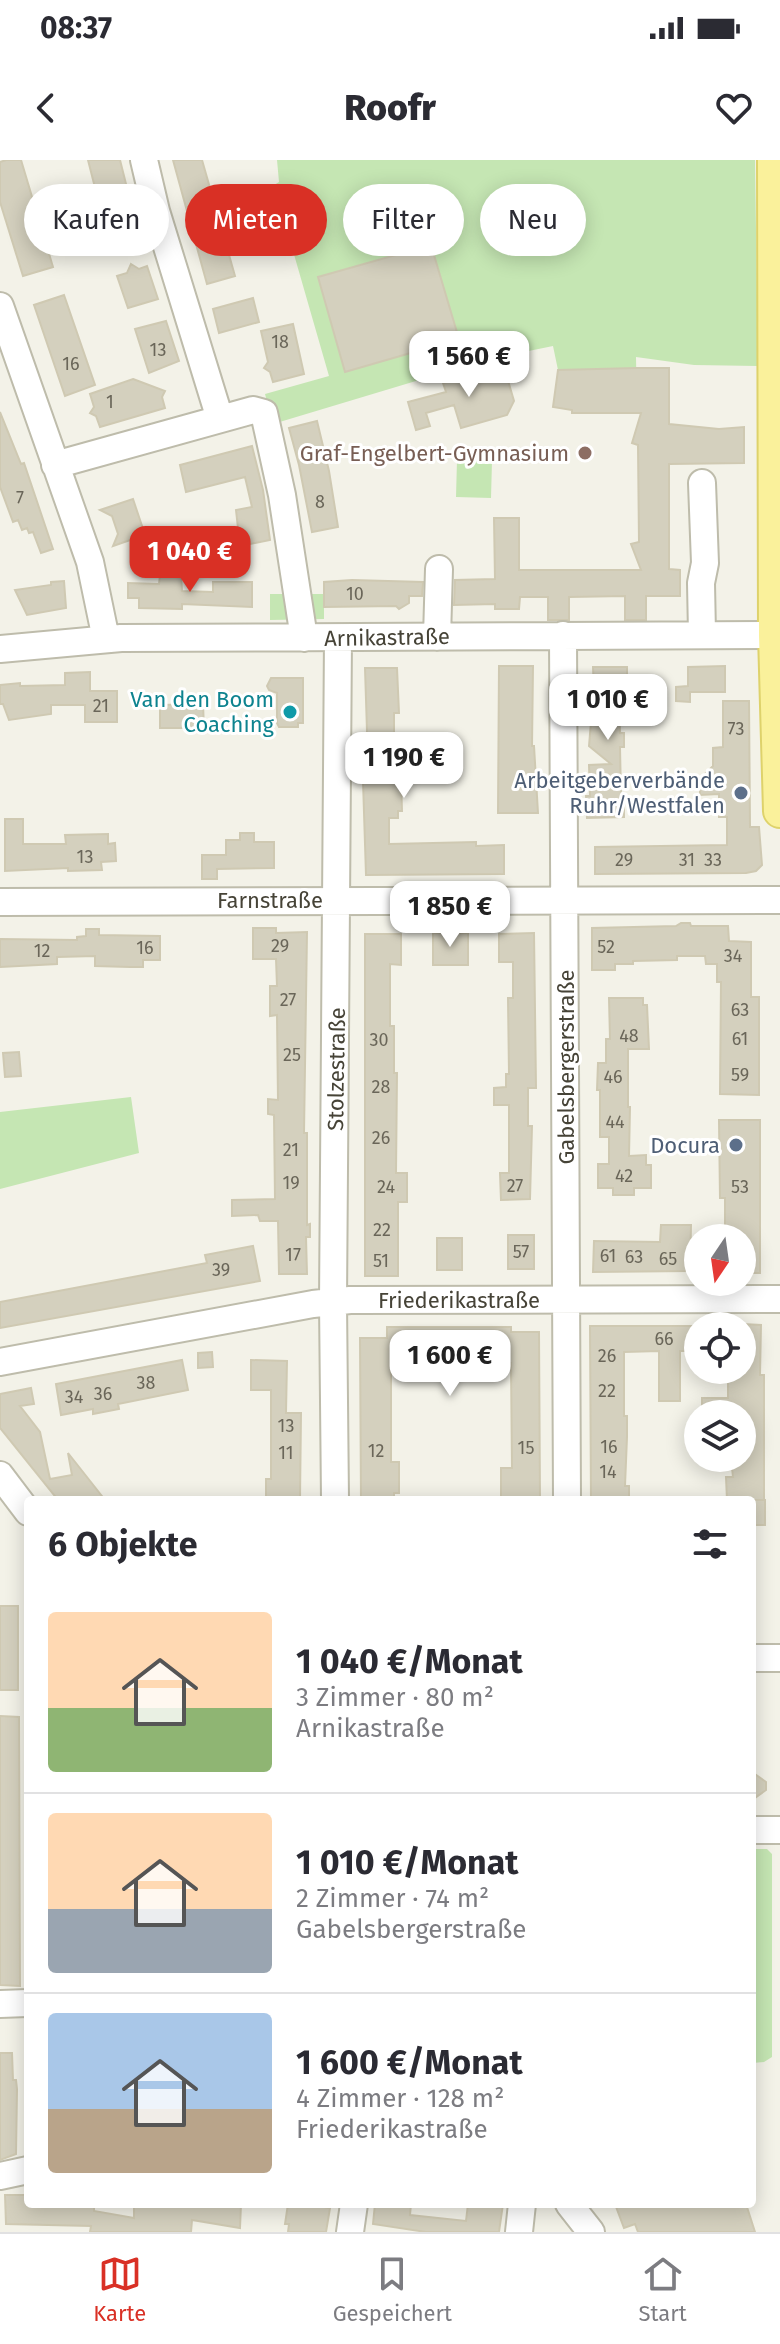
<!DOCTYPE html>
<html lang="de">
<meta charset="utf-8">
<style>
body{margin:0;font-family:"Fira Sans",sans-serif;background:#f7f7f7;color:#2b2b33;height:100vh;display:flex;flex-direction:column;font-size:30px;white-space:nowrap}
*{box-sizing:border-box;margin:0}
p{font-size:26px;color:#7c7c81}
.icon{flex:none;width:44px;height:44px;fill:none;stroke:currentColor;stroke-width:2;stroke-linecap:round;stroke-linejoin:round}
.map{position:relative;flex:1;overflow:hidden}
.panel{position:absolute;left:24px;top:1336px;width:732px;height:712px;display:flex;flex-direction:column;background:#fff;border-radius:8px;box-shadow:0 4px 20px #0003}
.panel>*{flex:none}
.banner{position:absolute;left:24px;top:24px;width:732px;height:72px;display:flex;gap:16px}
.needle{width:52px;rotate:193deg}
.tools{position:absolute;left:684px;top:1064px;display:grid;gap:16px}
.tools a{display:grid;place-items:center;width:72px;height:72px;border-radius:50%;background:#fff;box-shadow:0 4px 20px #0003;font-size:40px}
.price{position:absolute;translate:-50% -68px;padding:0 18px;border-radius:16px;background:#fff;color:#222;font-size:26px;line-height:52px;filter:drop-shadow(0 2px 4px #0008)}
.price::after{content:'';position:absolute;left:50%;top:48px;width:24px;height:18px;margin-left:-12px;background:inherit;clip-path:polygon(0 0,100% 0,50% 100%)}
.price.current{background:#d93025;color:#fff}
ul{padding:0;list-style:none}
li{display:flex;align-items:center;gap:24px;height:200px;padding:0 24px}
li+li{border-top:2px solid #e1e1e2}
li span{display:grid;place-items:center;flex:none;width:224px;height:160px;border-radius:8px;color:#555}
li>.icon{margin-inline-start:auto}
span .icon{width:96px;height:96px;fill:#fffc;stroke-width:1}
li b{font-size:34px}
h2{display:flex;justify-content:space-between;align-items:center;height:96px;padding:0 24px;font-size:34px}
.chip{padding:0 28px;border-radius:36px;background:#fff;box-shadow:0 4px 20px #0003;font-size:28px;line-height:72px}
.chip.current{background:#d93025;color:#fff}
.status{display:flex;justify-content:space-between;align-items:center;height:56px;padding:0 40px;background:#fff;direction:ltr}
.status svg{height:22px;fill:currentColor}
header{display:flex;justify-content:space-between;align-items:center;height:104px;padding:0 24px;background:#fff;font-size:36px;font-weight:800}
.tabs{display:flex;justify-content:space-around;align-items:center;height:112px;border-top:2px solid #e1e1e2;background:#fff;font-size:22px;color:#7c7c81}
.tabs a{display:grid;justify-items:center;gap:4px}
.tabs .current{color:#d93025}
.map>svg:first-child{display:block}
.green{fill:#c5e6b3}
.building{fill:#d4d0be;stroke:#cfc9b2;stroke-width:2}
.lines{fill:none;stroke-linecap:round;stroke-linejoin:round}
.minor-casing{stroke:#bebcab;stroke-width:30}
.major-casing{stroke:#ded26b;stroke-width:36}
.minor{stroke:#fff;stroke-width:26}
.major{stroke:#faf19b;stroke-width:32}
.education-dot{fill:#8d6e63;stroke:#fff;stroke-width:3}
.culture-dot{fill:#0f9aa8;stroke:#fff;stroke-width:3}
.service-dot{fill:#5c6f8a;stroke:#fff;stroke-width:3}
.labels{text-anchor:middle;stroke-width:6;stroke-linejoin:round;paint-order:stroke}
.number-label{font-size:18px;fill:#6a6659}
.education-label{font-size:22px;fill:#785e54;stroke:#fff;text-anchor:end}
.street-label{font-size:22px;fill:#464337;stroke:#fff}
.culture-label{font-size:22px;fill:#0d838f;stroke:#fff;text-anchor:end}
.service-label{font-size:22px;fill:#4e5e75;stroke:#fff;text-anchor:end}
</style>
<div class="status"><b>08:37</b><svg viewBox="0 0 49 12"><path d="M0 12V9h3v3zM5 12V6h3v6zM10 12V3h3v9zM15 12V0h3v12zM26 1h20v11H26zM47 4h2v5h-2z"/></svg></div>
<header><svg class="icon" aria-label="back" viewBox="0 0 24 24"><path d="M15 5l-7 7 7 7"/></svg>Roofr<svg class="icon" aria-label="heart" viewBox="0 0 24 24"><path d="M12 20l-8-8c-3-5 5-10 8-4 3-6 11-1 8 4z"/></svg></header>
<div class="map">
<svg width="780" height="2072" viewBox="0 0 780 2072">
<rect width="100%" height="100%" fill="#f3f2e8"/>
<path class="green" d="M277,0H755L758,206L694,205L636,197L637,253H572V250L553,247L558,210L553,186L489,199L273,264L265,234L329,216L274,25L279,22Z
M457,300L492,301L491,338L456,337Z
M270,434H324V459L270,460Z
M131,937L139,993L0,1029V952Z
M752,1689H767L772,1694V1897L764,1902L752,1903Z"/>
<path class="building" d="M6,0H21L53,107L23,116L0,42V2Z
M88,0H120L140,80L130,82L129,85L110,87Z
M173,0H202L235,116L207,124Z
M431,85L459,179L345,212L318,117Z
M131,104L139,109L147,106L158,139L128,148L117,116L127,113Z
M64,135L95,225L65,236L34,145Z
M253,138L259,162L219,173L213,149Z
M166,161L179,201L149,213L135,169Z
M293,164L304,214L273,222L270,212L264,208L268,202L261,171Z
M504,207L514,241L507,255L461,268L454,245L426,253L430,266L416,270L408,242L446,232L443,223Z
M637,208H669V264L719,269L744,267V303L669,304V409L680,410V436H646V460H625V436L569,437V460H548V437H520L519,449H495V444L454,445L455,420L495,419L494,358H519V410H641L631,384L639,382L638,285L632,283L641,253H572V250L553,247L558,210Z
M133,219L165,231L162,237L165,248L100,267L96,256L90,253L94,247L90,234Z
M0,252L21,304L24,303L53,389L41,393L33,372L29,373L27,368L22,370L18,360L13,362L0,327Z
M317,261L329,311L338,367L312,372L299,305L289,268Z
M252,286L263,330L270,380L240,386L236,350L252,347L245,317L186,332L180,305Z
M133,339L145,375L113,386L118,374L112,356L100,350Z
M160,415H181L182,431L213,432V422H252V447L182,444V449L139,448V438H128V423L159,424Z
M352,420L423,422L422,436H409V443L399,449L396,446L324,447V422Z
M64,421L66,448L27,455L15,430L51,425V422Z
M499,506H533L532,586H534L538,653H498Z
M725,506V532H690V542L676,541V527L688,526V507Z
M593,507H627V519H635V542H619L620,573H624V587H620L621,636H624V657L587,658L586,636H590L589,605L611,604L589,586L591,562H597V532H594Z
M365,508H397L399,553H394V588H400L402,651H398V658H389V684L476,682V686L504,685V714L366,715L363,621L367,571Z
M90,512V531H117V562H85V545H51V554L9,560L3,544H0V525L20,523V526L65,525V513Z
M271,518H303V563H298V567H279L277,563V533L269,530L267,526Z
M723,541H749L750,667H759L762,705L756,711L746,713L595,714V687L727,685V657H719V634L700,635V619L713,606V588L723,587Z
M203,544L204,568H160V545Z
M5,659H23V684H66L65,675L108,674V684L115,683L116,701L101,702L102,710L68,711V708L5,711Z
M240,673H254V682H274V708L217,709V719H202V695H226V680H240Z
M681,763H690L691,766H728L729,781L751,782V837H759V935L720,934L721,822H717V804H706L705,796H677V800L633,801V804H615V810H592V768L676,766Z
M253,768H276V773L307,772L304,973H307V1065L310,1064V1077H306L307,1114H279L278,1061H260L258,1055L232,1056V1040L275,1039L274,955L268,954V939L278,940L277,855L270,856V826H277L276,799H253Z
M86,769H99V775L160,776V800H143V807H130L95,806V796L57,797V804L0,807V779L77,780V777L86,776Z
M433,773H468V805H433Z
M534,773L536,928H528V966H532L530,1039L501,1040L500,1013H509V945H494V928L506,927V914H509L508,838H513V802H499V774Z
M365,774H401V805L390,804V866H394V913H397L396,1013H407V1042H398V1116H365Z
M609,838H643V845H647L649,889H628V947H630L629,996L646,995V1005H651V1028H634V1035H613V1028H598V1004H609V977H600V930H597L598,903H606V879H610Z
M19,892L21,916L5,917L3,893Z
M719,960H760V1113H742V1078H725V1038H720Z
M661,1065H691L690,1111L593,1112L594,1081L660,1082Z
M508,1075H534V1109H508Z
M437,1078H462V1110H437Z
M253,1086L260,1121L0,1168V1142L207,1103L205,1095Z
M742,1164L761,1165L760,1215H764V1340H727L726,1317H733L731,1298H742V1254H702V1238H728V1215H732V1210H742Z
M590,1166H698V1191H680V1241H659V1191L624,1192V1256H627V1277L625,1326H629V1340H591Z
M387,1167H511V1172H539L540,1340H501V1308H512L511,1203H391V1302H399V1333H394V1340H361L360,1178H387Z
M212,1192L213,1207L198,1208V1193Z
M182,1200L188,1230L118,1244L119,1249L93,1254V1249L61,1255L56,1224Z
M251,1200L287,1201L286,1253H301L300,1340H266V1319H271V1230H251Z
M31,1228L34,1244L20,1246L40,1272L50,1319L72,1315L68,1293L105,1340H58L0,1268V1234Z
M752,1340H765V1365H752Z
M0,1446H18V1530H0Z
M0,1556L19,1557L20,1826L0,1825Z
M752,1612L766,1622V1630L752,1640Z
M0,1893H12L13,1920H16L17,1929L16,1994L0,2000Z
M5,2035H28V2044H94V2051L134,2058V2044H241L240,2068L192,2060L191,2072H90L91,2066L6,2064Z
M288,2044H319L318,2046L330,2048L326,2072H288L289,2064H285Z
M375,2044H411L410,2055L466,2061L468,2044H503L499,2072H426L373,2064Z
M615,2044H746L755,2072H638L635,2064L624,2068Z"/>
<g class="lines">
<defs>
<path id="minor" d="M144,0L156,51L220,259
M0,146L90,402L106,479
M55,305L253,250L264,253L282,335L304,478
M702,323L705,403L701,423L702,474
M563,475L567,1340
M437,477L439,409
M0,489L121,478L775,475
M0,742L780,740
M0,1202L313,1144L350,1140L780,1139
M0,1315L28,1352
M335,1340L333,1142L338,478
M752,1498H780
M752,1670H780
M0,1844L28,1843
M0,2016L28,2010
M569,2044L591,2072
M350,2072L354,2044
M519,2072L522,2044"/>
<path id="major" d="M774,0L775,475L780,651"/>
</defs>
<use href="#minor" class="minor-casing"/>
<use href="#major" class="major-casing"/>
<use href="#minor" class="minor"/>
<use href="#major" class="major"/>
</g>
<circle class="education-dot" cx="585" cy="293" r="8"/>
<circle class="culture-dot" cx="290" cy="552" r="8"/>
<g class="service-dot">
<circle cx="741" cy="633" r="8"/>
<circle cx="736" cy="985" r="8"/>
</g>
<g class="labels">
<g class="number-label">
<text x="280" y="188">18</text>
<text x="158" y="196">13</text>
<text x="71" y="210">16</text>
<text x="110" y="248">1</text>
<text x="20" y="344">7</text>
<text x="320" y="348">8</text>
<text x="355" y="440">10</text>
<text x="101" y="552">21</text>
<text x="736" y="575">73</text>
<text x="85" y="703">13</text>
<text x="624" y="706">29</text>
<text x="687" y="706">31</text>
<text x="713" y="706">33</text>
<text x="280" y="792">29</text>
<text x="606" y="793">52</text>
<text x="145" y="794">16</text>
<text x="42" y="797">12</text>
<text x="733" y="802">34</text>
<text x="288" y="846">27</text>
<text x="740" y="856">63</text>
<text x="629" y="882">48</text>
<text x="740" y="885">61</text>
<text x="379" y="886">30</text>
<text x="292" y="901">25</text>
<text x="740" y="921">59</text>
<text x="613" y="923">46</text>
<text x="381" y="933">28</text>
<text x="615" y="968">44</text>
<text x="381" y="984">26</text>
<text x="291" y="996">21</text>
<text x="624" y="1022">42</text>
<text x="291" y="1029">19</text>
<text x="515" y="1032">27</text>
<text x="386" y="1033">24</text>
<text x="740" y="1033">53</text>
<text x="382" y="1076">22</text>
<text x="521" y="1098">57</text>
<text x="293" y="1101">17</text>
<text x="608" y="1102">61</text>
<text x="634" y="1103">63</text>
<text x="668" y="1105">65</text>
<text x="381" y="1107">51</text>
<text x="221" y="1116">39</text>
<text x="664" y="1185">66</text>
<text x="607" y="1202">26</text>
<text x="146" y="1229">38</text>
<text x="607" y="1237">22</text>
<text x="103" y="1240">36</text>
<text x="74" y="1243">34</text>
<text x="286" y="1272">13</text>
<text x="609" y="1293">16</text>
<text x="526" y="1294">15</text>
<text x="376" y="1297">12</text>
<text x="286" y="1299">11</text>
<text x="608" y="1318">14</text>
</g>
<g class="education-label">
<text x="569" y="301">Graf-Engelbert-Gymnasium</text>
</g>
<g class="street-label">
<text transform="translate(387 477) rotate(-1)" y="8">Arnikastraße</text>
<text x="270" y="748">Farnstraße</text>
<text transform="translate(566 907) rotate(-90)" y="8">Gabelsbergerstraße</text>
<text transform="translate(336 909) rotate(-89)" y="8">Stolzestraße</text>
<text x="459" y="1148">Friederikastraße</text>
</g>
<g class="culture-label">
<text x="274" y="547">Van den Boom<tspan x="274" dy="25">Coaching</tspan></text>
</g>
<g class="service-label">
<text x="725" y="628">Arbeitgeberverbände<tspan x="725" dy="25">Ruhr/Westfalen</tspan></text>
<text x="720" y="993">Docura</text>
</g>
</g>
</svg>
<div class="tools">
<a><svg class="needle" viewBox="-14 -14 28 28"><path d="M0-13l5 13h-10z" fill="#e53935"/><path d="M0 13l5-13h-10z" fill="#7c7c81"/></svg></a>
<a><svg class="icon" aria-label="locate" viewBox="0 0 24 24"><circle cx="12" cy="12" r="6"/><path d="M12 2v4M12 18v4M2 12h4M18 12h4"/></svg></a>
<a><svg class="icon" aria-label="layers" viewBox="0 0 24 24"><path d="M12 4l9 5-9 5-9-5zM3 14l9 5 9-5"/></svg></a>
</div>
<b class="price" style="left:469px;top:239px">1 560 €</b>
<b class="price current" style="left:190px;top:434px">1 040 €</b>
<b class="price" style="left:608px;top:582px">1 010 €</b>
<b class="price" style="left:404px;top:640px">1 190 €</b>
<b class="price" style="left:450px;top:789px">1 850 €</b>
<b class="price" style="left:450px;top:1238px">1 600 €</b>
<div class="banner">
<a class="chip">Kaufen</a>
<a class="chip current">Mieten</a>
<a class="chip">Filter</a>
<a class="chip">Neu</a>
</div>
<section class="panel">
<h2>6 Objekte<svg class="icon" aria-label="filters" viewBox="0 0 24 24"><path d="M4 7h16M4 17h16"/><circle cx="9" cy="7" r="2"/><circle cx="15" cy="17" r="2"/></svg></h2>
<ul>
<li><span style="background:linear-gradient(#ffd9b3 60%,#8fb573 0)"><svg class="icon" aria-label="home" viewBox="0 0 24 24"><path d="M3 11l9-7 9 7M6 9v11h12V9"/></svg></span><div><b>1 040 €/Monat</b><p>3 Zimmer · 80 m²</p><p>Arnikastraße</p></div></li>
<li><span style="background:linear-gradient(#ffd9b3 60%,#9aa5b1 0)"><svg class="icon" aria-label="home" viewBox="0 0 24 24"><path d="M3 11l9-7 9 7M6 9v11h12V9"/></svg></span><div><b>1 010 €/Monat</b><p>2 Zimmer · 74 m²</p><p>Gabelsbergerstraße</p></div></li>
<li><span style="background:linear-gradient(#a9c7e8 60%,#b9a48a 0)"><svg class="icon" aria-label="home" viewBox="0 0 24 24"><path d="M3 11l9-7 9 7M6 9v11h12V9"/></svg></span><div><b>1 600 €/Monat</b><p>4 Zimmer · 128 m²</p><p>Friederikastraße</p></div></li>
</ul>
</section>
</div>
<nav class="tabs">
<a class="current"><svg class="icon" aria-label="map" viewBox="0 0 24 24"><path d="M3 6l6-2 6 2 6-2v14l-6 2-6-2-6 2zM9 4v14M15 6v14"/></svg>Karte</a>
<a><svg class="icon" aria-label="saved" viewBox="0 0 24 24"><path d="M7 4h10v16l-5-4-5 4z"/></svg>Gespeichert</a>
<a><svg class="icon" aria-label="home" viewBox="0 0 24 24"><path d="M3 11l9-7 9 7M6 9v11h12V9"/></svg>Start</a>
</nav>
